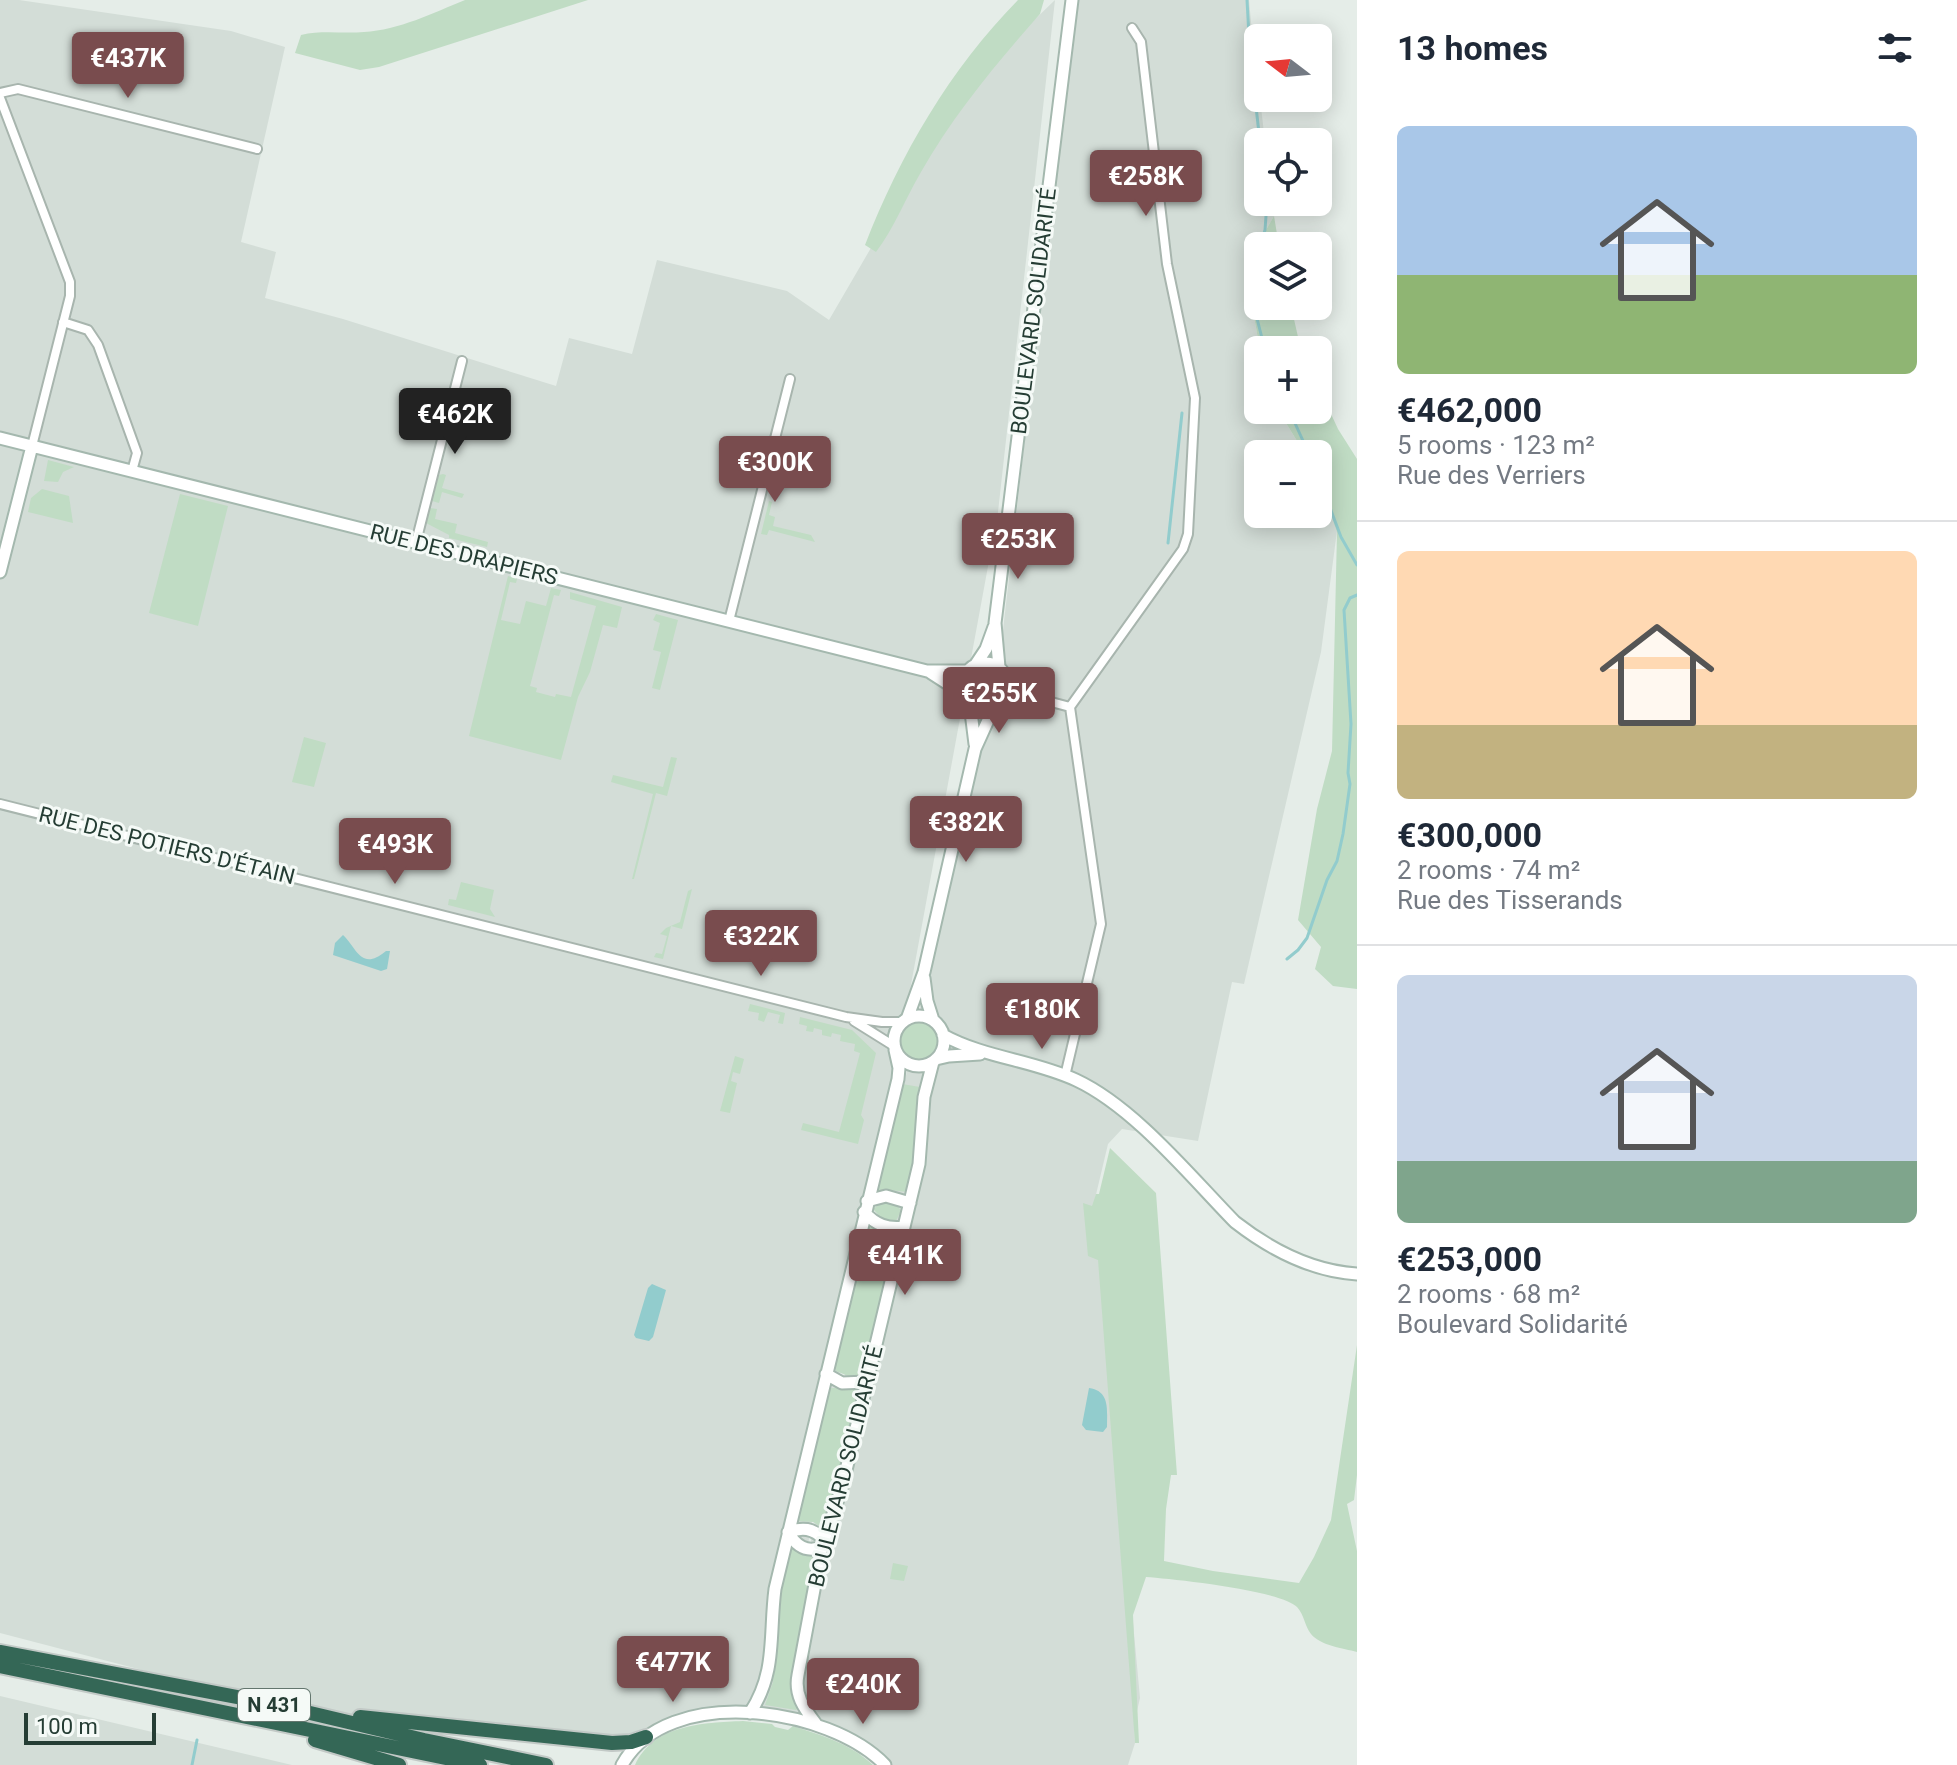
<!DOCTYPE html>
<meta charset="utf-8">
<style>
body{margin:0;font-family:Roboto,sans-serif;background:#f2f2f3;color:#1f2937;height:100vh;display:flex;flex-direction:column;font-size:30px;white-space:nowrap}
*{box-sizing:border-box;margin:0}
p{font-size:26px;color:#747a83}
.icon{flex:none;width:44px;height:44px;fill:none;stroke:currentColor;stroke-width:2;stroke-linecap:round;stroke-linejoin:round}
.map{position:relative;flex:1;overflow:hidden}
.drawer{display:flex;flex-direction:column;background:#fff;width:600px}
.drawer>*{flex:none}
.needle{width:52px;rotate:286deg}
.controls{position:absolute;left:1244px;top:24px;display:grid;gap:16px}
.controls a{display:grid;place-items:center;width:88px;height:88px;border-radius:12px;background:#fff;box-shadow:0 4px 20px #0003;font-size:40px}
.scale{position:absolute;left:24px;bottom:20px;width:132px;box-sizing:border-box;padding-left:8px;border:4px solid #253d34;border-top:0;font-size:22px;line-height:28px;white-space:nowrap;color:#253d34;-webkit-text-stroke:6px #f5faf7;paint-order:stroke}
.price{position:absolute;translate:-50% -68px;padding:0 18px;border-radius:8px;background:#794c4e;color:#fff;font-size:26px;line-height:52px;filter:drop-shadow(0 2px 4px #0008)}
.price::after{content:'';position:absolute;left:50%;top:48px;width:24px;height:18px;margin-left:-12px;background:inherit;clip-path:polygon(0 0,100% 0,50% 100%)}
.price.active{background:#222;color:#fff}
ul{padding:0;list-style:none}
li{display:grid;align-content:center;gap:16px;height:424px;padding:0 40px}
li+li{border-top:2px solid #e0e1e3}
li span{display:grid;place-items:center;height:248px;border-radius:12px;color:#555}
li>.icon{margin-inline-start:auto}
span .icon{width:144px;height:144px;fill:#fffc;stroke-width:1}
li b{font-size:34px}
h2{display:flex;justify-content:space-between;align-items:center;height:96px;padding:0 40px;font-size:34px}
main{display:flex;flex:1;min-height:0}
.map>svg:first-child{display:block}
.built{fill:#d3ddd7}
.green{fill:#c0dcc4}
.water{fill:#92cccd}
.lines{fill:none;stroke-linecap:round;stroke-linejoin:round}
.stream{stroke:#92cccd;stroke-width:3}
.street-casing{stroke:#a8b5ae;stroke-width:12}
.secondary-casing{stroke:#a4b8ae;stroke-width:15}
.highway-casing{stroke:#c2c9c6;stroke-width:18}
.street{stroke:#fff;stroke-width:8}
.secondary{stroke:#fff;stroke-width:11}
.highway{stroke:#346756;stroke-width:14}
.labels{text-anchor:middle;stroke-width:6;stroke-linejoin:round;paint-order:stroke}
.shield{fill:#f5faf7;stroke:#63766e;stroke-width:2}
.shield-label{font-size:20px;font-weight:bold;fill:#253d34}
.street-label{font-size:22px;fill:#253d34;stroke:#f5faf7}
</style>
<main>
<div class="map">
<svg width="1357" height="1765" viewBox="0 0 1357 1765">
<rect width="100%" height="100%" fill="#e5ede8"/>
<path class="built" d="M0,0H19L231,31L285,47L241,242L276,252L265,298L343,319L556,386L569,338L632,354L657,260L787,291L829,320L964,88L1055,0L998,512L788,1653L986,684L1002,639L1074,10L1077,0H1249L1258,98H1260L1265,142H1258V202H1272L1274,216L1245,266L1260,350H1258V410H1278L1305,454H1258V514H1318V476L1337,531L1321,652L1244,984L1232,982L1198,1141L1122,1129L1108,1144L1094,1203L1140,1698L1134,1724L1135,1743L1128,1765H885L816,1724L718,1714L631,1742L362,1717L268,1703L0,1633Z
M0,1696L292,1765H0Z"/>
<path class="green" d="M465,0H588L379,67L360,70L295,53L301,35C322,30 343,34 364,32C399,30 433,13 465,0Z
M1018,0H1044L1040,14C996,64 954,114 921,172C905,199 895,227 876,252L865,245C900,155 950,69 1018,0Z
M1274,216L1279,246H1258V306H1291L1301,350H1260L1245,266Z
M1318,386L1338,429L1357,459V989L1333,986L1315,969L1321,947L1298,920L1317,809L1332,751L1337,532L1318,476V454H1305L1278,410H1318Z
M48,460L74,467L63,472L58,482L44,481Z
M443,474L446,475L442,488L464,494L462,498L442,492L439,503L432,501L439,475Z
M42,489L69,496L73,523L28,512L31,498Z
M180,494L228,506L198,626L149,613Z
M769,501L772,502L769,515L775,517L773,526L811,535L815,542L769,530L767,535L761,534Z
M430,508L437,509L435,519L457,524L455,533L488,542L487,547L449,538V535L426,523Z
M508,576L517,579L516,583L510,582L501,620L520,624L526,601L546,606L551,588L561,590L559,596L554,595L530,686L537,688L536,692L555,697L556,694L571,697L596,606L570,599V592L622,607L617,628L603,625L590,672L578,697L561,760L469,736Z
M656,614L678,620L660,690L652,688L661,652L653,650L660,623L653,620Z
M970 686a15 15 0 1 1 30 0a15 15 0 1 1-30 0Z
M304,737L326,743L314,787L292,782Z
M671,757L677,758L667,796L656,793L634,879H632L653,794L611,782L613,775L663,787Z
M461,882L494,890L490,909L495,917L448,905L449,899L456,900Z
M692,889L682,929L671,926L663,959L654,957L656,953L662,954L667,936L660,934L666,928L680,922L688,891Z
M750,1004L785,1013L783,1024L778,1023L780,1015L768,1012L764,1022L758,1020L759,1013L748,1011Z
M800,1017L852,1030L876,1053L861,1115L864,1120L858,1144L801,1130L803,1123L839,1132L860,1053L854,1051L855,1044L840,1041L841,1035L832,1033L831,1037L822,1035V1030L814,1028L813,1032L806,1031L807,1026L799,1024Z
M900 1041a19 19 0 1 1 38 0a19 19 0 1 1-38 0Z
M735,1056L744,1059L740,1074L733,1072L731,1081L737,1083L730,1113L720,1111Z
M902,1084L920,1087L913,1165L907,1192L889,1190L877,1194L875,1193Z
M1110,1148L1156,1193L1177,1475H1171L1166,1509L1164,1561L1213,1571L1299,1583L1314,1557L1331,1520L1357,1345V1475L1354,1500L1347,1504L1357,1551V1652C1343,1648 1321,1646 1311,1634C1305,1627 1304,1614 1297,1607C1280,1590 1173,1579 1146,1577L1133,1615L1139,1743H1135L1098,1260L1088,1256L1083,1203L1092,1206L1096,1194H1099Z
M888,1202L898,1206L901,1211L896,1221L882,1219L873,1209L878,1205Z
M869,1224L881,1233L897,1237L865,1370L853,1378L836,1371L835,1360Z
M828,1388H853L860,1392L824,1529L813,1522L796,1521Z
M791,1546L804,1554L816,1556L799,1708L796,1710L765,1705L773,1682L780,1592Z
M893,1563L908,1566L904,1581L890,1579Z
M743,1721L772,1724L775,1727L788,1730L793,1726C821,1735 851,1744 873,1765H635C654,1724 703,1723 743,1721Z"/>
<path class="water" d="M343,935C357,948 361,972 386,951H390L387,969L381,971L333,955L335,943Z
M652,1284L666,1290L653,1337L649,1341L636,1338L634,1335L648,1288Z
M1089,1388C1110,1391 1107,1409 1107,1427L1103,1432L1086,1430L1082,1425Z"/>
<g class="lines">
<path class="stream" d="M1247,0L1250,54L1260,142
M1260,246L1265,230L1267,202
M1258,252L1249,287L1265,350
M1289,410L1309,454
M1318,476L1341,537L1357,565
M1168,543L1182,413
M1287,959L1298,950L1307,938L1327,880L1337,861L1343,834L1350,784L1348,773L1351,724L1344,610L1350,598L1357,595
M192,1765L197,1740"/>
<defs>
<path id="street" d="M0,93L18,89L257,149
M0,98L70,282V296L32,446
M63,322L88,330L98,345L137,453L132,471
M416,542L462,361
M729,621L790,379
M1007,681L1039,699
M1003,701L1040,699L1070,707
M0,804L846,1017L882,1022H902
M854,1021L894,1046
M1065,1076L1101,924L1070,707L1183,549L1188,534L1195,398L1167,264L1141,42L1132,28"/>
<path id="secondary" d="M0,438L927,671H967
M0,572L32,446
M962 686a23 23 0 1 1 46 0a23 23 0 1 1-46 0Z
M976,664L986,649L994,627
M999,667L995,623L1072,0
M931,673L962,693
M970,704L975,744
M924,978L927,1001L933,1020
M894 1041a25 25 0 1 1 50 0a25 25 0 1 1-50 0Z
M907,1019L924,972L975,749L994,707
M943,1035C985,1058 1033,1060 1076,1080C1134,1107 1190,1176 1235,1222C1271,1250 1311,1271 1357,1274
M936,1059L949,1056L980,1054
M867,1201L886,1196L910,1203
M864,1212C876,1225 887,1229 904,1227
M826,1374L842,1383L867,1382
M788,1532C796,1546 806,1553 822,1547
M788,1532C803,1527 812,1528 824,1539
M750,1713C777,1672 769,1635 775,1589L898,1079L899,1068L895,1050
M816,1724C804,1708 794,1695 798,1675L822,1547L842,1487L919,1164L924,1097L933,1062
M622,1765C667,1683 830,1707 885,1765"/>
<path id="highway" d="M0,1652L268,1703L424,1740L546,1765
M0,1666L480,1765
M360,1717L612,1743L631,1742L646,1737
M315,1740L399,1765"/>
</defs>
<use href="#street" class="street-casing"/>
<use href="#secondary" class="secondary-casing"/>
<use href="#highway" class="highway-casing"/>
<use href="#street" class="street"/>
<use href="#secondary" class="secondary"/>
<use href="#highway" class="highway"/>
</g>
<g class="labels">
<rect class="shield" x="238" y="1689" width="72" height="32" rx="6"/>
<g class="shield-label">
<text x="274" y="1712">N 431</text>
</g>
<g class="street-label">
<text transform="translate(1033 311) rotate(-83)" y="8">BOULEVARD SOLIDARITÉ</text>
<text transform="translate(464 554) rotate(14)" y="8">RUE DES DRAPIERS</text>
<text transform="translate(167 845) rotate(14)" y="8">RUE DES POTIERS D'ÉTAIN</text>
<text transform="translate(845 1466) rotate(-76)" y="8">BOULEVARD SOLIDARITÉ</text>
</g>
</g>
</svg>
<div class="controls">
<a><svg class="needle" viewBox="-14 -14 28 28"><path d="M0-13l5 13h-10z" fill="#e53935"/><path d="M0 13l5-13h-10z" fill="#747a83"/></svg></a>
<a><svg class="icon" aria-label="locate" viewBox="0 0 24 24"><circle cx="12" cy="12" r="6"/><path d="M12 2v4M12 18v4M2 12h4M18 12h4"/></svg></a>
<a><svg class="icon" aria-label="layers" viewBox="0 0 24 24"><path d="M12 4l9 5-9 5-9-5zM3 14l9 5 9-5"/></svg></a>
<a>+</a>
<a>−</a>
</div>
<div class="scale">100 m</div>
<b class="price" style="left:128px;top:100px">€437K</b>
<b class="price" style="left:1146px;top:218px">€258K</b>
<b class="price active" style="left:455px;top:456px">€462K</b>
<b class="price" style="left:775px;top:504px">€300K</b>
<b class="price" style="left:1018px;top:581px">€253K</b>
<b class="price" style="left:999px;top:735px">€255K</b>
<b class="price" style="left:966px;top:864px">€382K</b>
<b class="price" style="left:395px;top:886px">€493K</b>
<b class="price" style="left:761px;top:978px">€322K</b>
<b class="price" style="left:1042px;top:1051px">€180K</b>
<b class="price" style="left:905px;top:1297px">€441K</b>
<b class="price" style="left:673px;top:1704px">€477K</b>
<b class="price" style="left:863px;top:1726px">€240K</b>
</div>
<section class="drawer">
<h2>13 homes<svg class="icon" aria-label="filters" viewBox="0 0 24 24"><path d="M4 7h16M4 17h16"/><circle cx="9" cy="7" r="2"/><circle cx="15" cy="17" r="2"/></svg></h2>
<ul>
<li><span style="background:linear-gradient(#a9c7e8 60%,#8fb573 0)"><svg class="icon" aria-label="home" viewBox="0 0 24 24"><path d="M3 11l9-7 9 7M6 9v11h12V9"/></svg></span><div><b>€462,000</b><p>5 rooms · 123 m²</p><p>Rue des Verriers</p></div></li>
<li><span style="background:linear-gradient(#ffd9b3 70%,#c2b280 0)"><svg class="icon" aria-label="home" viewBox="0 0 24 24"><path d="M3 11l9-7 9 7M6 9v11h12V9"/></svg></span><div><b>€300,000</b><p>2 rooms · 74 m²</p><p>Rue des Tisserands</p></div></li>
<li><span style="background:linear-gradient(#c9d6e8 75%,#7fa58c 0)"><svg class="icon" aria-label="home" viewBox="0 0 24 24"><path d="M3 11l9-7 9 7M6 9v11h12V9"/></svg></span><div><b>€253,000</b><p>2 rooms · 68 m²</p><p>Boulevard Solidarité</p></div></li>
</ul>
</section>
</main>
